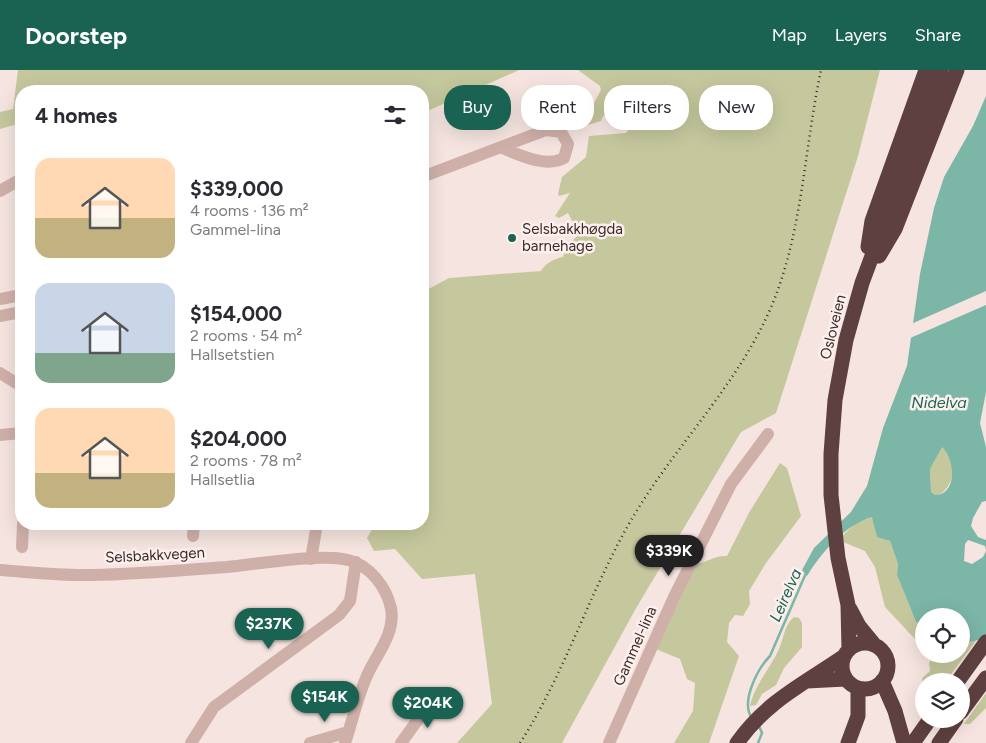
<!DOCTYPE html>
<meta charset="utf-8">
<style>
body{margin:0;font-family:Figtree,sans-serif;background:#f7f7f7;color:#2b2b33;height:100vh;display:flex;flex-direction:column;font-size:19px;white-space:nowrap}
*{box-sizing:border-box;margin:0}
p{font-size:16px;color:#7c7c81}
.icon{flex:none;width:28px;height:28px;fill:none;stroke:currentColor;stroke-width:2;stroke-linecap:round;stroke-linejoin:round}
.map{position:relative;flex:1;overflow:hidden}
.drawer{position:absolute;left:15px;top:15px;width:414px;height:445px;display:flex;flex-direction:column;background:#fff;border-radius:20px;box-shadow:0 5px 20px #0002}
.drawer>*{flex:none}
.hud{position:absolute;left:444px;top:15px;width:466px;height:45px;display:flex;gap:10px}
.fabs{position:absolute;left:915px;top:538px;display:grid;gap:10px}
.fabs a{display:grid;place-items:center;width:55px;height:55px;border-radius:50%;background:#fff;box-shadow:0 5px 20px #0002;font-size:25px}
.price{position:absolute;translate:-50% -42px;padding:0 11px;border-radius:18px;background:#1a6252;color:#fff;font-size:16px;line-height:32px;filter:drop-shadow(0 1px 2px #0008)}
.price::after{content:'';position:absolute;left:50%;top:30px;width:15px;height:11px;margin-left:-8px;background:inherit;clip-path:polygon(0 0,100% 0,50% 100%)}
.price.active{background:#222;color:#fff}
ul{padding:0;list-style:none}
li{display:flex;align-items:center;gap:15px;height:125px;padding:0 20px}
li span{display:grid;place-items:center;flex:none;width:140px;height:100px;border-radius:15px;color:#555}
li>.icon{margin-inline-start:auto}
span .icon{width:60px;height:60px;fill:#fffc;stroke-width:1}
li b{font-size:21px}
h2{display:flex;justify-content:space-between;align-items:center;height:60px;padding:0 20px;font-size:21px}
.pill{padding:0 18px;border-radius:20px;background:#fff;box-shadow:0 5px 20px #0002;font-size:18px;line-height:45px}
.pill.active{background:#1a6252;color:#fff}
header{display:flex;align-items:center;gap:30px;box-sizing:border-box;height:70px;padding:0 25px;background:#1a6252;color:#fff}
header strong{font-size:24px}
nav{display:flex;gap:28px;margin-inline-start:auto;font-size:18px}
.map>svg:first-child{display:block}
.green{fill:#c5c79d}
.water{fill:#7bb6a7;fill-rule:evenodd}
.pier{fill:#f5e4df}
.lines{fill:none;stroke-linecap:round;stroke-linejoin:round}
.stream{stroke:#7bb6a7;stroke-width:2.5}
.minor{stroke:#cfb0a9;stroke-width:12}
.highway{stroke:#5e4040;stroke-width:15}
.rail{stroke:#3c2a2a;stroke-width:2.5;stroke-dasharray:1 4;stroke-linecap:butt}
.poi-dot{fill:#1a6252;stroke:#fcf0ed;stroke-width:2}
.labels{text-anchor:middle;stroke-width:5;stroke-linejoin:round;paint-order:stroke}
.poi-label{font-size:15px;fill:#3c2a2a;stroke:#fcf0ed;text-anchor:start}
.street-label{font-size:15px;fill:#3c2a2a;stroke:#fcf0ed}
.water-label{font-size:16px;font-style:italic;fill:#1a6252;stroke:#fcf0ed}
</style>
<header>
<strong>Doorstep</strong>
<nav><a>Map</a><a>Layers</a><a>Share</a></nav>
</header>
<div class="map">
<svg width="986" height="673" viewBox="0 0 986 673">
<rect width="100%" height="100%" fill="#f5e4df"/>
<path class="green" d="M18,0H519L423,43L422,21H21V53L0,59V42L13,39Z
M578,0H880L858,86L776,343L741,362L635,540L562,673H457L492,634L475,504L422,509L395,479L374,481L367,468L375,454H422L423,222L449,208L541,201C544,194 556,188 563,187L567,176L579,164L568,143L559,148L555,146L570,123L559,126L558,124L562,107L586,87L589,66L626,63L636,51L627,36L603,46L601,51L581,57L601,20L600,16Z
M942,376C954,389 957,407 945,420C941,424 940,425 935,425L931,422L930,399Z
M780,393L787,398L801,446L766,493L749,521L750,534L743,546L735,545L729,553L727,572L739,586L709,673H674L693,641L695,613L687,609L680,589L656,579L695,494C708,493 713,485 727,486L750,441Z
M872,447L876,456V465L890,471L898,494L897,505L916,552L924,554V571L915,569L885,537L875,497L865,481L843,472L842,466L855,454Z
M794,547L799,548L802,553V577L784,598L776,615L762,624L756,635L750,636C755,614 770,599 779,579C784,568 784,555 794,547Z
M961,571L967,573L976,571L946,611H924V623L922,608L930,601L929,594L932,584H961Z
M986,623V638L970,654H964Z"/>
<path class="water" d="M986,26V322L980,353L986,377V431L982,432L973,448L971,456L978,467L986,470V480L985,476L968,470L965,474L964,491L972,494L983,487L986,481V568L967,573L961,571V546H924V554L916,552L897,505L898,494L890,471L877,467L872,447C845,455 821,483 807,506L802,500L814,478L851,442L867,416L883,358L907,296L920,204L934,138L944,107L973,56ZM942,377C955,388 958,425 935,425L931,422L930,399Z"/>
<path class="pier" d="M986,221V235L908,269L911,254Z"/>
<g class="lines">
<path class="stream" d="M752,648C740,632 758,598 770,586L806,503
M758,673L762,663L759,656"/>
<path class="minor" d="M422,107L546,60L561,62L568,74L564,88C546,98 520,85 502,78
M0,121L21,109
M0,229L21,225
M0,246L21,242
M0,303L21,316
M0,365L21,363
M193,466L194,454
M22,477L23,454
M311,489L317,454
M0,500C28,502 56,505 83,505C131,505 179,500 227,497C258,494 321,483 348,490C370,495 386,517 391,538C396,565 375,585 366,608C357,629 352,652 345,673
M191,673L214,637L339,545L350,531L356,492
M310,673L348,662
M401,673L422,644L439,629
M609,673L674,527L731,414L768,364"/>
<path class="highway" d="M868,177L872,151L926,0
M879,186L895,159L957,0
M850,539L859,556L873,573
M842 596a23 23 0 1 1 46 0a23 23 0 1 1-46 0Z
M849,579L848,535L838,488L831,425V384L835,330L846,270L862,213L941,0
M807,611L845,609
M882,611L895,641L904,673
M958,611L986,572
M961,642L986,608
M737,673C767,631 802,615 843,587
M848,673L858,646V618
M913,673L930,649
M939,673L956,649"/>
<path class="rail" d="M520,673C566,602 590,519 633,447C678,371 744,309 776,225C803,153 805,75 821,0"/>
</g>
<circle class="poi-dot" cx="512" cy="168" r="5"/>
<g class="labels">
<g class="poi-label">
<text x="522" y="164">Selsbakkhøgda<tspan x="522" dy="17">barnehage</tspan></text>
</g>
<g class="street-label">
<text transform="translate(833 257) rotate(-76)" y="5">Osloveien</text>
<text transform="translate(155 485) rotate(-3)" y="5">Selsbakkvegen</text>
<text transform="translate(635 576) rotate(-66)" y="5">Gammel-lina</text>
</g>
<g class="water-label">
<text x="939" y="338">Nidelva</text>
<text transform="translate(785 525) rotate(-66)" y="6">Leirelva</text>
</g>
</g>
</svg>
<div class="fabs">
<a><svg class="icon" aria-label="locate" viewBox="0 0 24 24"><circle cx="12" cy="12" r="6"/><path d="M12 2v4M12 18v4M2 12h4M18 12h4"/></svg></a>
<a><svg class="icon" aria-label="layers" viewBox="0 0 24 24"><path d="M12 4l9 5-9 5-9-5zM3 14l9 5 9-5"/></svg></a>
</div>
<b class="price active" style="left:669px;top:507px">$339K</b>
<b class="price" style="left:269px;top:580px">$237K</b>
<b class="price" style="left:325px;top:653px">$154K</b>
<b class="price" style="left:428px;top:659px">$204K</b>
<div class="hud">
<a class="pill active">Buy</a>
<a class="pill">Rent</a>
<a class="pill">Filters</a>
<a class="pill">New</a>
</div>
<section class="drawer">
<h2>4 homes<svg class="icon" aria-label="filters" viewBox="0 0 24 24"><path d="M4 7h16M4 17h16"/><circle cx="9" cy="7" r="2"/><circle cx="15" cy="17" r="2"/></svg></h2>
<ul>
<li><span style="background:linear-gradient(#ffd9b3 60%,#c2b280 0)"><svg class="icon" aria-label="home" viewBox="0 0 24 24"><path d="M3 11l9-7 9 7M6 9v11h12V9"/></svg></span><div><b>$339,000</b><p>4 rooms · 136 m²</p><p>Gammel-lina</p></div></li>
<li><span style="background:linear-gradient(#c9d6e8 70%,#7fa58c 0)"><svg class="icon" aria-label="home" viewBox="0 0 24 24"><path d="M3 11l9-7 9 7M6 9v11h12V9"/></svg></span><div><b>$154,000</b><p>2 rooms · 54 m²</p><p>Hallsetstien</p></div></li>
<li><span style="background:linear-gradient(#ffd9b3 65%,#c2b280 0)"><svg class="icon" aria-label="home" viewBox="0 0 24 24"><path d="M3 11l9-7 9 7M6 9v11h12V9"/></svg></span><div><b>$204,000</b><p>2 rooms · 78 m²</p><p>Hallsetlia</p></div></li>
</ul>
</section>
</div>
